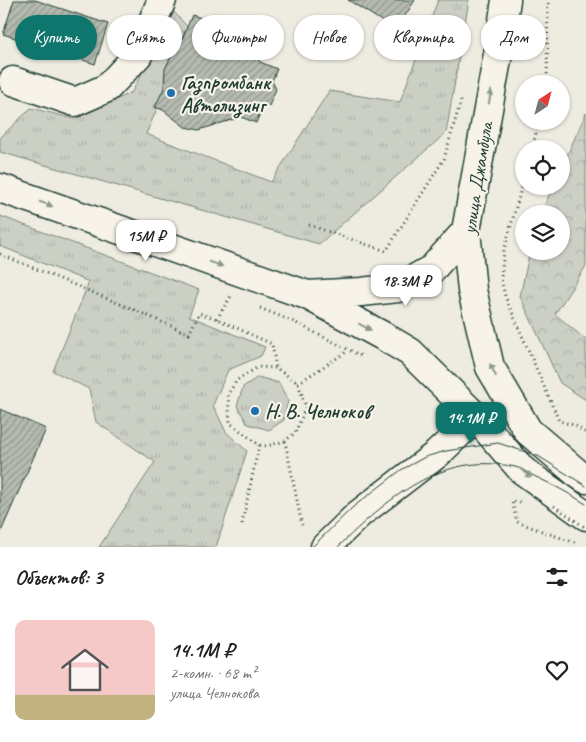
<!DOCTYPE html>
<html lang="ru">
<meta charset="utf-8">
<style>
body{margin:0;font-family:Caveat,sans-serif;background:#f2f2f2;color:#202124;height:100vh;display:flex;flex-direction:column;font-size:19px;white-space:nowrap}
*{box-sizing:border-box;margin:0}
p{font-size:16px;color:#757577}
.icon{flex:none;width:28px;height:28px;fill:none;stroke:currentColor;stroke-width:2;stroke-linecap:round;stroke-linejoin:round}
.map{position:relative;height:547px;overflow:hidden}
.drawer{display:flex;flex-direction:column;background:#fff;flex:1}
.drawer>*{flex:none}
.hud{position:absolute;left:15px;top:15px;width:556px;height:45px;display:flex;gap:10px}
.needle{width:32px;rotate:36deg}
.fabs{position:absolute;left:515px;top:75px;display:grid;gap:10px}
.fabs a{display:grid;place-items:center;width:55px;height:55px;border-radius:50%;background:#fff;box-shadow:0 1px 4px #0004;font-size:25px}
.price{position:absolute;translate:-50% -42px;padding:0 11px;border-radius:10px;background:#fff;color:#222;font-size:16px;line-height:32px;filter:drop-shadow(0 1px 2px #0008)}
.price::after{content:'';position:absolute;left:50%;top:30px;width:15px;height:11px;margin-left:-8px;background:inherit;clip-path:polygon(0 0,100% 0,50% 100%)}
.price.current{background:#0f766e;color:#fff}
ul{padding:0;list-style:none}
li{display:flex;align-items:center;gap:15px;height:125px;padding:0 15px}
li+li{border-top:1px solid #e0e0e0}
li span{display:grid;place-items:center;flex:none;width:140px;height:100px;border-radius:10px;color:#555}
li>.icon{margin-inline-start:auto}
span .icon{width:60px;height:60px;fill:#fffc;stroke-width:1}
li b{font-size:21px}
h2{display:flex;justify-content:space-between;align-items:center;height:60px;padding:0 15px;font-size:21px}
.tag{padding:0 18px;border-radius:22px;background:#fff;box-shadow:0 1px 4px #0004;font-size:18px;line-height:45px}
.tag.current{background:#0f766e;color:#fff}
.map>svg:first-child{display:block}
.grass{fill:url(#grass-tufts);stroke:#76867c}
.forest{fill:url(#forest-crowns);stroke:#76867c}
.building{fill:url(#building-hatch);stroke:#1f3d34}
.lines{fill:none;stroke-linecap:round;stroke-linejoin:round}
.minor-casing{stroke:#1f3d34;stroke-width:31}
.major-casing{stroke:#1f3d34;stroke-width:31}
.path{stroke:#1f3d34;stroke-width:3;stroke-dasharray:1 4;stroke-linecap:butt}
.minor{stroke:#f7f3e8;stroke-width:28}
.major{stroke:#f7f3e8;stroke-width:28}
.tram{stroke:#1f3d34;stroke-width:1}
.path-bridge{stroke:#1f3d34;stroke-width:3;stroke-dasharray:1 4;stroke-linecap:butt}
.oneway{fill:#8b988e}
.poi-dot{fill:#1f6fb2;stroke:#f7f3e8;stroke-width:2}
.labels{text-anchor:middle;stroke-width:4.5;stroke-linejoin:round;paint-order:stroke}
.poi-label{font-size:20px;font-weight:bold;fill:#1f3d34;stroke:#f7f3e8;text-anchor:start}
.street-label{font-size:20px;fill:#1f3d34;stroke:#f7f3e8}
</style>
<div class="map">
<svg width="586" height="547" viewBox="0 0 586 547">
<defs>
<pattern id="grass-tufts" width="24" height="20" patternUnits="userSpaceOnUse" patternTransform="scale(1.25)"><rect width="24" height="20" fill="#cccfc4"/><path d="M3 7l-1-3M5 7V3M7 7l1-3M15 17l-1-3M17 17v-4M19 17l1-3" fill="none" stroke="#afb3a9"/></pattern>
<pattern id="forest-crowns" width="20" height="18" patternUnits="userSpaceOnUse" patternTransform="scale(1.25)"><rect width="20" height="18" fill="#cccfc4"/><path d="M2 6a3 3 0 1 1 6 0M12 15a3 3 0 1 1 6 0" fill="none" stroke="#afb3a9"/></pattern>
<pattern id="building-hatch" width="6" height="6" patternUnits="userSpaceOnUse" patternTransform="scale(1.25)"><rect width="6" height="6" fill="#b5bbb0"/><path d="M-1 1l2-2M0 6l6-6M5 7l2-2" fill="none" stroke="#939990"/></pattern>
</defs>
<rect width="100%" height="100%" fill="#eeece1"/>
<filter id="ink" filterUnits="userSpaceOnUse"><feTurbulence type="fractalNoise" baseFrequency=".02" numOctaves="2"/><feDisplacementMap in="SourceGraphic" scale="10" xChannelSelector="R" yChannelSelector="G"/><feConvolveMatrix kernelMatrix="1 2 1 2 8 2 1 2 1" color-interpolation-filters="sRGB"/></filter>
<g filter="url(#ink)">
<path class="grass" d="M438,0H469L446,133L319,244L0,152V138L31,108L75,119L132,92L174,12L191,31L146,134L271,182L329,91L400,102Z
M0,216L199,290L189,316L265,347L261,356L228,370L213,405L226,432L247,451L216,547H99L155,462L96,422L89,389L53,371L89,282L0,246Z
M258,377L279,383L288,401L284,420L269,430L248,424L237,406L243,387Z"/>
<path class="forest" d="M586,113V266L555,314L586,340V400L560,383L520,296L530,251H561V214H541L553,186H561V169Z"/>
<path class="building" d="M14,0H35L108,24L95,64L3,34Z
M348,0H415L396,30Z
M214,14L228,17L240,26L260,62L277,69L272,81L276,89L269,106L262,108L256,123L241,117L199,130L185,127L163,110L155,107L164,88L165,69L175,48L183,37L192,15L201,18Z
M0,409L46,429L0,534Z"/>
<g class="lines">
<defs>
<path id="minor" d="M13,81L75,102L107,88L138,55L162,0
M325,547L359,514L437,454L476,417"/>
<path id="major" d="M506,0L498,54L466,231L472,290L490,367L528,431L577,473L586,479
M0,188L307,295L383,336L410,352L476,417L522,470L586,516
M307,295L361,292L398,288L432,269L466,231"/>
</defs>
<use href="#minor" class="minor-casing"/>
<use href="#major" class="major-casing"/>
<path class="path" d="M547,84L548,0
M532,149L539,121
M524,178L504,251L501,278L505,296L559,421L574,425L586,433
M309,225L386,251L444,159L462,97
M0,254L137,311L189,334L199,313L217,319L272,344L276,368L298,383L306,407L295,433L285,441L267,446L259,445L230,423L228,394L237,380L258,367L276,368
M260,308L294,322L361,356
M217,319L231,296
M298,383L348,351
M285,441L302,525
M520,502L512,501L517,522L575,543L576,540
M242,524L259,445"/>
<use href="#minor" class="minor"/>
<use href="#major" class="major"/>
<path class="tram" d="M312,547L353,507L401,470L425,457L446,451L498,443L538,456L586,486
M338,547C386,500 442,450 515,467C521,468 526,472 532,475C551,484 569,493 586,504"/>
<path class="path-bridge" d="M554,506L586,528"/>
</g>
<defs><path id="oneway-solid" d="M-6-.8H1V-3.2L6.5 0L1 3.2V.8H-6Z" transform="scale(1.25)"/></defs>
<g class="oneway">
<use href="#oneway-solid" transform="translate(490 97) rotate(-80)"/>
<use href="#oneway-solid" transform="translate(46 204) rotate(19)"/>
<use href="#oneway-solid" transform="translate(216 264) rotate(19)"/>
<use href="#oneway-solid" transform="translate(365 327) rotate(28)"/>
<use href="#oneway-solid" transform="translate(493 370) rotate(-115)"/>
<use href="#oneway-solid" transform="translate(526 473) rotate(39)"/>
</g>
</g>
<g class="poi-dot">
<circle cx="171" cy="93" r="5"/>
<circle cx="255" cy="411" r="5"/>
</g>
<g class="labels">
<g class="poi-label">
<text x="181" y="89">Газпромбанк<tspan x="181" dy="23">Автолизинг</tspan></text>
<text x="265" y="418">Н. В. Челноков</text>
</g>
<g class="street-label">
<text transform="translate(477 178) rotate(-81)" y="7">улица Джамбула</text>
</g>
</g>
</svg>
<div class="fabs">
<a><svg class="needle" viewBox="-14 -14 28 28"><path d="M0-13l5 13h-10z" fill="#e53935"/><path d="M0 13l5-13h-10z" fill="#757577"/></svg></a>
<a><svg class="icon" aria-label="locate" viewBox="0 0 24 24"><circle cx="12" cy="12" r="6"/><path d="M12 2v4M12 18v4M2 12h4M18 12h4"/></svg></a>
<a><svg class="icon" aria-label="layers" viewBox="0 0 24 24"><path d="M12 4l9 5-9 5-9-5zM3 14l9 5 9-5"/></svg></a>
</div>
<b class="price" style="left:146px;top:262px">15M ₽</b>
<b class="price" style="left:406px;top:307px">18.3M ₽</b>
<b class="price current" style="left:471px;top:444px">14.1M ₽</b>
<div class="hud">
<a class="tag current">Купить</a>
<a class="tag">Снять</a>
<a class="tag">Фильтры</a>
<a class="tag">Новое</a>
<a class="tag">Квартира</a>
<a class="tag">Дом</a>
</div>
</div>
<section class="drawer">
<h2>Объектов: 3<svg class="icon" aria-label="filters" viewBox="0 0 24 24"><path d="M4 7h16M4 17h16"/><circle cx="9" cy="7" r="2"/><circle cx="15" cy="17" r="2"/></svg></h2>
<ul>
<li><span style="background:linear-gradient(#f6c9c9 75%,#c2b280 0)"><svg class="icon" aria-label="home" viewBox="0 0 24 24"><path d="M3 11l9-7 9 7M6 9v11h12V9"/></svg></span><div><b>14.1M ₽</b><p>2-комн. · 68 m²</p><p>улица Челнокова</p></div><svg class="icon" aria-label="heart" viewBox="0 0 24 24"><path d="M12 20l-8-8c-3-5 5-10 8-4 3-6 11-1 8 4z"/></svg></li>
</ul>
</section>
